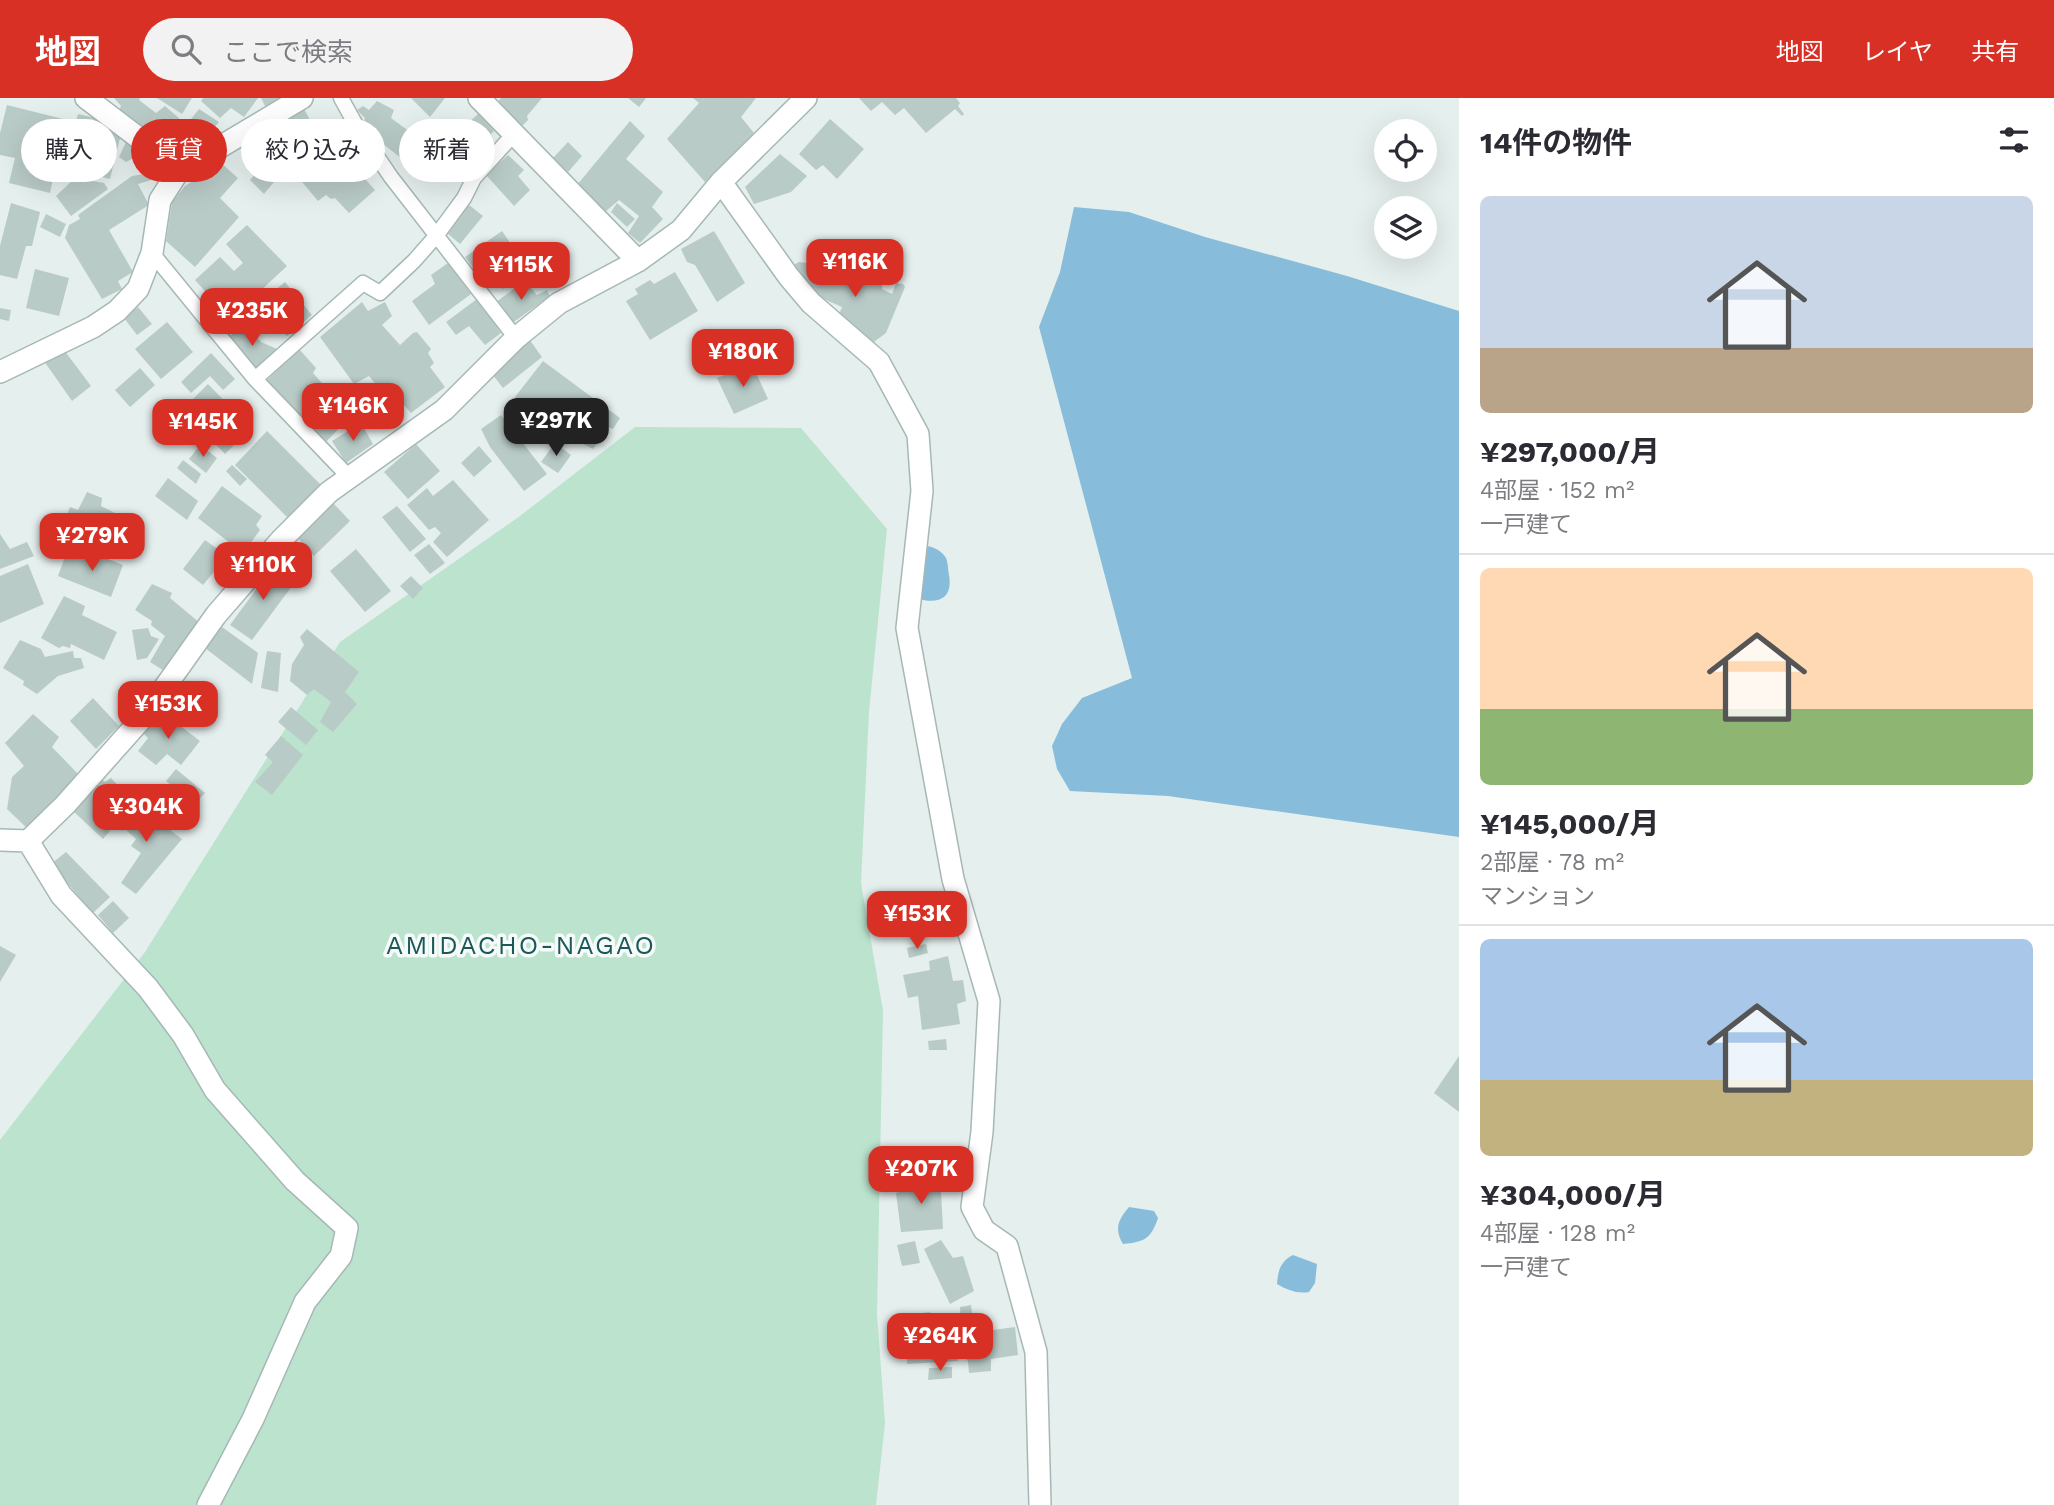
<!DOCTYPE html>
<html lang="ja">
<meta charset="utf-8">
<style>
body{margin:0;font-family:"Work Sans","Noto Sans JP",sans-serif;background:#f2f2f3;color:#2b2b33;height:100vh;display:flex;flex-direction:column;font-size:26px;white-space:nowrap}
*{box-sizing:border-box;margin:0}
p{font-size:23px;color:#7c7c81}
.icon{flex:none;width:38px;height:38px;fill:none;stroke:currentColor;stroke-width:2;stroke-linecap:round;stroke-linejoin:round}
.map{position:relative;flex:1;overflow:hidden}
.panel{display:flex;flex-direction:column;background:#fff;width:595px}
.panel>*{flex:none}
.hud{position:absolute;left:21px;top:21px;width:665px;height:63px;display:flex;gap:14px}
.tools{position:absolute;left:1374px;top:21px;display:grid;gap:14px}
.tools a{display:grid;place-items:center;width:63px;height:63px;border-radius:50%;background:#fff;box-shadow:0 7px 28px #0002;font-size:35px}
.price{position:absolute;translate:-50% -60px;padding:0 16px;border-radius:14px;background:#d93025;color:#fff;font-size:23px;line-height:46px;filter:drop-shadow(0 2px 4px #0008)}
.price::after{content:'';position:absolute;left:50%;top:42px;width:21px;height:16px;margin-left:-10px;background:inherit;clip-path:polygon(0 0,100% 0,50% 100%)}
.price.current{background:#222;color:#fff}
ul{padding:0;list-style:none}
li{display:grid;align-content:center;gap:14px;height:371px;padding:0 21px}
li+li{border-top:2px solid #e1e1e2}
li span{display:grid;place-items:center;height:217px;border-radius:10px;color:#555}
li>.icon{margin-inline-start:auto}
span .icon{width:126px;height:126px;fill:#fffc;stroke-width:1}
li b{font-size:30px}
h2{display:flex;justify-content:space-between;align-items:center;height:84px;padding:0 21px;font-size:30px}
.chip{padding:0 24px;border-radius:32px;background:#fff;box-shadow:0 7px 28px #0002;font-size:24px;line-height:63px}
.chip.current{background:#d93025;color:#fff}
header{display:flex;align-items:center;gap:42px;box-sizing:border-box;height:98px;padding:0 35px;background:#d93025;color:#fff}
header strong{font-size:33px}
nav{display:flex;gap:38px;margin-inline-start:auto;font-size:24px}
.search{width:490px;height:63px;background:#f2f2f3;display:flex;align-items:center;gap:18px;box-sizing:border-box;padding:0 24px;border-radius:38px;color:#7c7c81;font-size:26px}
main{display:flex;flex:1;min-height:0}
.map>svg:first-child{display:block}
.green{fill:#bbe3ce}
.water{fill:#87bcda}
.building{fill:#b9cbc7}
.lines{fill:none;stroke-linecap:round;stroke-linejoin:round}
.lane-casing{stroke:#a6b8b6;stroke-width:17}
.street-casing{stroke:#a6b8b6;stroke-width:24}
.lane{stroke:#fff;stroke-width:14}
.street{stroke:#fff;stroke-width:21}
.labels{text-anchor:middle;stroke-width:7;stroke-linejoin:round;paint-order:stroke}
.neighbourhood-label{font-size:26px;letter-spacing:2px;fill:#1a5957;stroke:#f6fbfa}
</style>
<header>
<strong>地図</strong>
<div class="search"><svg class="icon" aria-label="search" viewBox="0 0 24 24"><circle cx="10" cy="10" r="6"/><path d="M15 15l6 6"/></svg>ここで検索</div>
<nav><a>地図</a><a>レイヤ</a><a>共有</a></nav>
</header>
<main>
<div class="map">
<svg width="1459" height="1407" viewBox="0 0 1459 1407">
<rect width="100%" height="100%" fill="#e5efed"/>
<path class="green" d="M635,329L801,330L887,431L869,614L861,785L883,913L877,1216L885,1325L876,1407H0V1042L145,854L340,544L520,418Z"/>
<path class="water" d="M1074,109L1129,114L1205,139L1347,178L1459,213V739L1168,698L1070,693L1057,671L1052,648L1062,626L1082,600L1132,580L1039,229L1060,174Z
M927,448C934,449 942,453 946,460C948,464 948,472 949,477C953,501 939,506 918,501L923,460Z
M1129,1109L1154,1113L1158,1120C1151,1141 1144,1144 1123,1146C1114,1131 1118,1122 1129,1109Z
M1293,1157L1317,1166L1315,1185L1309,1194C1297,1196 1287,1192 1277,1186C1278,1172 1281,1163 1293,1157Z"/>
<path class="building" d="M114,0H140L139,2L156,15L165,8L180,21L159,47L118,15L121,8Z
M157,0H192L182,16Z
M203,0H258L244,19L231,10L220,20L201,3Z
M261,0H282L265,8Z
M411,0H445L430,19Z
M501,0H542L527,18L528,22L520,30L497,5Z
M628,0H646L639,9Z
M693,0H756L741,19L754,35L705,84L667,41L699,5Z
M859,0H956L960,5L958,8L964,16L962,18L955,11L926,35L904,10L895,17L882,4L871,13Z
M377,3L394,12L391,20L410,34L419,28L423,33L401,60L374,39L377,32L364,24L365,20L357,12L363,8L369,12Z
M7,7L71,23L69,30L74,31L78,16L100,21L98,30L121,36L110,81L48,66L46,74L54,76L50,95L9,85L15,60L0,57V35Z
M199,11L219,24L199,49L180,35Z
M304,11L314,29L320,26L333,51L295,73L270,31Z
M478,16L494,33L470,57L453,39Z
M830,21L864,51L837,81L823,67L816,72L799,56Z
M630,23L645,38L626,61L663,94L652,109L663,121L640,145L628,135L639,118L619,102L605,114L577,87Z
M430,33L463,61L442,84L410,56Z
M262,34L275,62L281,61L285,71L264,96L250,82L255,76L242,46Z
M180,40L190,48L180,62L169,53Z
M127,42L143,55L126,64L119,59Z
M568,44L582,58L568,74L553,60Z
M341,54L375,92L349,115L335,100L331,101L326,97L318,103L298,79L308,71L314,78Z
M780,56L807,78L791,94L754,106L745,89Z
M508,57L524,72L518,78L530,92L514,108L486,77Z
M221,65L238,80L220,100L239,119L195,169L166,143L172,104L185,88Z
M149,75L151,82L138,86L149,107L109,132L133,174L118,183L122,191L102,201L65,140L69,127L80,121L78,117L132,78Z
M75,80L104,85L108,91L71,118L56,98Z
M11,105L40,114L32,148H26L17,181L0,177V148Z
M617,105L635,121L627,129L611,114Z
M469,107L483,118L460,146L447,135Z
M46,116L66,126L60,139L40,129Z
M247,127L287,168L230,221L195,182L220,159L234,173L243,165L226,146Z
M502,133L529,173L503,191L491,174L481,180L465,159Z
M714,133L745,185L717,204L695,167L687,164L681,151Z
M799,164L839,169V180L868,185L873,181L882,186V191L892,196L896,185L903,186L905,189L886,235L871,246L838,219L842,209L819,199L795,169V166Z
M448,165L471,196L429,227L412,203L435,186L431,177Z
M35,171L69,180L59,218L26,210Z
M675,174L698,213L650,242L626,203L638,196L635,191L650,182L654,186Z
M525,183L537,197L547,192L550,198L511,226L496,204Z
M285,184L312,217L287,238L259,205Z
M477,201L501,235L485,247L469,228L456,237L446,224Z
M362,204L368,213L385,204L392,218L382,227L400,247L413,235L417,234L431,251L428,255L434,265L430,269L445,289L411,315L388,289L381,293L369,278L354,286L320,239Z
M138,209L152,226L137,237L124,220Z
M0,210L11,212L9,223L0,221Z
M167,224L193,254L161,281L135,251Z
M245,226L261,244L277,251L278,256L254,274L227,240Z
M529,241L542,259L503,290L489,272Z
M299,251L316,270L313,275L351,318L323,347L265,284Z
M64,252L91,288L72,303L44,263Z
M211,255L235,281L223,292L210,278L191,295L181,284Z
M543,263L620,320L613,331L605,328L600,334L602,339L593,351L575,342L569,346L548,330L541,334L532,327L537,319L515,299Z
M752,266L768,301L734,316L717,280Z
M140,270L155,287L130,309L115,292Z
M208,286L251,330L225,356L182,312Z
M501,317L547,376L524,393L490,349L481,331Z
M361,325L373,346L346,365L332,343Z
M267,333L323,389L289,421L235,367Z
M555,345L571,357L558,375L541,364Z
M416,346L440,373L408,401L384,374Z
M200,347L217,360L206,375L189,361Z
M479,348L492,363L474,379L461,365Z
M183,362L201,376L196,386L177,370Z
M232,367L247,381L240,388L226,373Z
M168,380L198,403L187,422L155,398Z
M453,382L489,422L447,459L433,444L441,435L435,429L429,432L407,407L427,390L433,398Z
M222,388L262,418L256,427L260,432L247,450L241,446L235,449L198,420Z
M87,394L102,400L101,408L121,418L108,452L69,436L72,428L64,424L70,409L78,412Z
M332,404L350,423L314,458L296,438Z
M397,408L426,441L410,454L382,419Z
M0,436L10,451L27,444L34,458L0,471Z
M205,442L227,458L203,487L183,471Z
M429,446L445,465L430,476L414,457Z
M356,451L391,493L365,514L330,473Z
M90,454L123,467L111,499L58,478L66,456L86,462Z
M268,465L295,484L252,542L230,527L266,478L261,474Z
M28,466L44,506L0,525V478Z
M411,478L423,490L413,501L400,488Z
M152,486L172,495L170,500L200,525L166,574L150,564L165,538L151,527L152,523L135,512Z
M64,498L85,508L82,517L117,534L104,562L71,546L70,550L63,548L59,550L41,540Z
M222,529L258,555L252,586L205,550Z
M148,530L151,538L159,541L147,560L137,562L132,532Z
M307,531L359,574L345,594L357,606L333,634L320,624L331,604L314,591L307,597L290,583L292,566L304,547L300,539Z
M20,542L41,551L45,559L73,553L74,560H81L84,570L58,578L37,596L23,587L24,583L3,570Z
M267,553L281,555L278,594L261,590Z
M93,600L119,628L96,651L70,623Z
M291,609L318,632L306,647L278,624Z
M162,614L200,643L181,667L167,656L156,667L138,653L148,640L143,635Z
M33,616L59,639L52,649L79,677L31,734L7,711L12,679L24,668L5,645Z
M281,638L303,657L272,697L255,684L273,664L265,657Z
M176,671L205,695L195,706L166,683Z
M100,680L105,684L111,680L120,690L98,712L109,723L105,730L110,733L103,741L72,712Z
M131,702L182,741L136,796L121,785L141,755L131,748L136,741L115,722Z
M66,754L110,799L93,815L51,766Z
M113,803L129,820L113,835L98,817Z
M926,846L928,855L909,860L907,850Z
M0,848L16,857L0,884Z
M948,858L953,883L963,882L966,903L957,906L960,926L922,932L918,898L908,900L903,877L930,872L929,863Z
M946,941L947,952H929L928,943Z
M1459,958V1014L1434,995Z
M946,1082L947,1092L941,1094L943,1131L901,1134L896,1095L903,1093L902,1085Z
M941,1142L953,1160L963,1158L974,1193L950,1206L924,1151Z
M915,1143L920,1165L902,1168L897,1147Z
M971,1207L973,1223L961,1224L960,1209Z
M930,1214L933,1232L908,1234L906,1217Z
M1015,1229L1018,1257L991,1261V1273L969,1275L968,1263L965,1260L964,1236Z
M954,1233L958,1263L907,1266L908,1237Z
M952,1269V1280L928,1282L929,1270Z"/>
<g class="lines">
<defs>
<path id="lane" d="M341,0L357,29L391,79L516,240
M152,155L255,281L349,379
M255,281L363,185L380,195L414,163L436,138L464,100L474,80L513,37"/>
<path id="street" d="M86,0L152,50L178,74
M479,0L638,163
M721,84L789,179L811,205L879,264L918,336L922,393L907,530L953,781L989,903L982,1034L972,1109L984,1132L1007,1148L1036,1254L1040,1407
M0,274L93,229L117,213L138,191L152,155L160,102L178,74L302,0
M0,742L28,743L65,707L145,617L216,517L281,442L329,394L444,312L516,240L559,205L638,163L681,132L721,84L806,0
M28,743L61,797L148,890L183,937L215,992L295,1083L347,1130L341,1158L305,1204L253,1321L208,1407"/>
</defs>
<use href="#lane" class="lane-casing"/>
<use href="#street" class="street-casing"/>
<use href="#lane" class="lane"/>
<use href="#street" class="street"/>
</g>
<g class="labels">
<g class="neighbourhood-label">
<text x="521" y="856">AMIDACHO-NAGAO</text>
</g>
</g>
</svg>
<div class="tools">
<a><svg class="icon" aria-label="locate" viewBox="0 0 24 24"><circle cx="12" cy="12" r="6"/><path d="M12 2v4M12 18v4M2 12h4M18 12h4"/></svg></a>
<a><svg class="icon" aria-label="layers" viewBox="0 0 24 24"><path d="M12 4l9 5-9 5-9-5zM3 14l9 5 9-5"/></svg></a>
</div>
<b class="price" style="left:855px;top:201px">¥116K</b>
<b class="price" style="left:521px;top:204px">¥115K</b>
<b class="price" style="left:252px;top:250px">¥235K</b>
<b class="price" style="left:743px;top:291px">¥180K</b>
<b class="price" style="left:353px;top:345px">¥146K</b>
<b class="price current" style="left:556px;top:360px">¥297K</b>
<b class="price" style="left:203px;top:361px">¥145K</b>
<b class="price" style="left:92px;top:475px">¥279K</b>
<b class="price" style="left:263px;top:504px">¥110K</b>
<b class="price" style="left:168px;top:643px">¥153K</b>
<b class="price" style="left:146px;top:746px">¥304K</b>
<b class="price" style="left:917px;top:853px">¥153K</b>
<b class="price" style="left:921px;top:1108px">¥207K</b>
<b class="price" style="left:940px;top:1275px">¥264K</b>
<div class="hud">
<a class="chip">購入</a>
<a class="chip current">賃貸</a>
<a class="chip">絞り込み</a>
<a class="chip">新着</a>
</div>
</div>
<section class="panel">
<h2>14件の物件<svg class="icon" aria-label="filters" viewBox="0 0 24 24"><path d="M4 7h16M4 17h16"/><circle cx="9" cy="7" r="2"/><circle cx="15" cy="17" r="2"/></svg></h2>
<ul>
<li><span style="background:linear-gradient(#c9d6e8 70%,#b9a48a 0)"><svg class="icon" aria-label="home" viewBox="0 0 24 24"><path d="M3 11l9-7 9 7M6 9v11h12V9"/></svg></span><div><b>¥297,000/月</b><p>4部屋 · 152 m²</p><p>一戸建て</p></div></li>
<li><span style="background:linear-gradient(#ffd9b3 65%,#8fb573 0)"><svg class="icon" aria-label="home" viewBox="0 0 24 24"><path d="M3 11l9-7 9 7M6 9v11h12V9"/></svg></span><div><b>¥145,000/月</b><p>2部屋 · 78 m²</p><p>マンション</p></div></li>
<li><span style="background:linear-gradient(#a9c7e8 65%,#c2b280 0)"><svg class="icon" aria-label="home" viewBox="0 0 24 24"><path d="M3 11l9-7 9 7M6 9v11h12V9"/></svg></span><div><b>¥304,000/月</b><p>4部屋 · 128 m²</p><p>一戸建て</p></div></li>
</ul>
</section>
</main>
